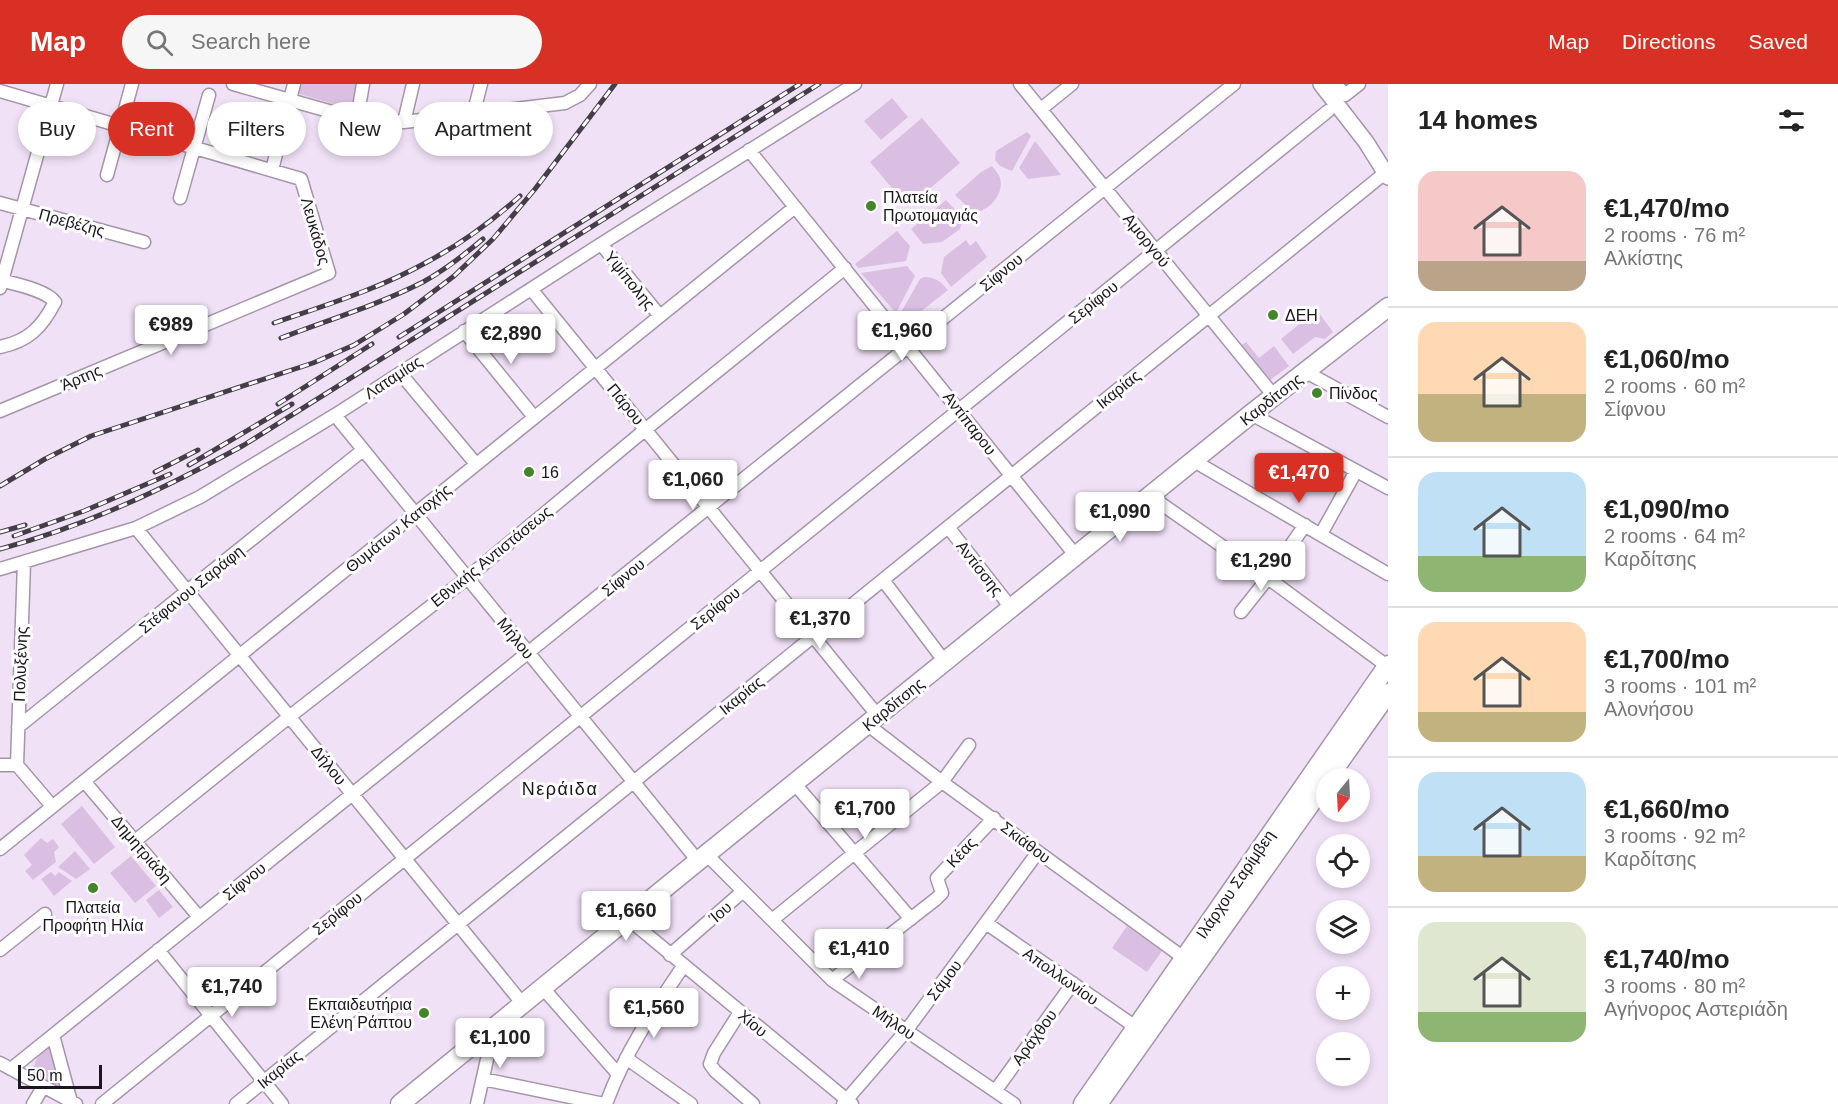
<!DOCTYPE html>
<meta charset="utf-8">
<style>
body{margin:0;font-family:Arial,sans-serif;background:#f6f6f6;color:#222;height:100vh;display:flex;flex-direction:column;font-size:22px;white-space:nowrap}
*{box-sizing:border-box;margin:0}
p{font-size:20px;color:#767676}
.icon{flex:none;width:33px;height:33px;fill:none;stroke:currentColor;stroke-width:2;stroke-linecap:round;stroke-linejoin:round}
.map{position:relative;flex:1;overflow:hidden}
.drawer{display:flex;flex-direction:column;background:#fff;width:450px}
.drawer>*{flex:none}
.banner{position:absolute;left:18px;top:18px;width:570px;height:54px;display:flex;gap:12px}
.needle{width:39px;rotate:198deg}
.fabs{position:absolute;left:1316px;top:684px;display:grid;gap:12px}
.fabs a{display:grid;place-items:center;width:54px;height:54px;border-radius:50%;background:#fff;box-shadow:0 3px 9px #0003;font-size:30px}
.scale{position:absolute;left:18px;bottom:15px;width:84px;box-sizing:border-box;padding-left:6px;border:3px solid #1b161d;border-top:0;font-size:16px;line-height:21px;white-space:nowrap;color:#1b161d;-webkit-text-stroke:4px #fff;paint-order:stroke}
.price{position:absolute;translate:-50% -51px;padding:0 14px;border-radius:6px;background:#fff;color:#222;font-size:20px;line-height:39px;filter:drop-shadow(0 2px 3px #0008)}
.price::after{content:'';position:absolute;left:50%;top:36px;width:18px;height:14px;margin-left:-9px;background:inherit;clip-path:polygon(0 0,100% 0,50% 100%)}
.price.active{background:#d93025;color:#fff}
ul{padding:0;list-style:none}
li{display:flex;align-items:center;gap:18px;height:150px;padding:0 30px}
li+li{border-top:2px solid #e0e0e0}
li span{display:grid;place-items:center;flex:none;width:168px;height:120px;border-radius:18px;color:#555}
li>.icon{margin-inline-start:auto}
span .icon{width:72px;height:72px;fill:#fffc;stroke-width:1}
li b{font-size:26px}
h2{display:flex;justify-content:space-between;align-items:center;height:72px;padding:0 30px;font-size:26px}
.pill{padding:0 21px;border-radius:27px;background:#fff;box-shadow:0 3px 9px #0003;font-size:21px;line-height:54px}
.pill.active{background:#d93025;color:#fff}
header{display:flex;align-items:center;gap:36px;box-sizing:border-box;height:84px;padding:0 30px;background:#d93025;color:#fff}
header strong{font-size:28px}
nav{display:flex;gap:33px;margin-inline-start:auto;font-size:21px}
.search{width:420px;height:54px;background:#f6f6f6;display:flex;align-items:center;gap:15px;box-sizing:border-box;padding:0 21px;border-radius:33px;color:#767676;font-size:22px}
main{display:flex;flex:1;min-height:0}
.map>svg:first-child{display:block}
.green{fill:#dabfe2}
.lines{fill:none;stroke-linecap:round;stroke-linejoin:round}
.minor-casing{stroke:#a495a9;stroke-width:15}
.tertiary-casing{stroke:#a495a9;stroke-width:18}
.secondary-casing{stroke:#a495a9;stroke-width:21}
.minor{stroke:#fff;stroke-width:12}
.tertiary{stroke:#fff;stroke-width:15}
.secondary{stroke:#fff;stroke-width:18}
.rail-casing{stroke:#453e48;stroke-width:5}
.rail{stroke:#fff;stroke-width:3;stroke-dasharray:9;stroke-linecap:butt}
.poi-dot{fill:#438629;stroke:#fff;stroke-width:2}
.labels{text-anchor:middle;stroke-width:6;stroke-linejoin:round;paint-order:stroke}
.poi-label{font-size:16px;fill:#1b161d;stroke:#fff;text-anchor:start}
.street-label{font-size:16px;fill:#1b161d;stroke:#fff}
.neighbourhood-label{font-size:18px;letter-spacing:1.5px;fill:#1b161d;stroke:#fff}
</style>
<header>
<strong>Map</strong>
<div class="search"><svg class="icon" aria-label="search" viewBox="0 0 24 24"><circle cx="10" cy="10" r="6"/><path d="M15 15l6 6"/></svg>Search here</div>
<nav><a>Map</a><a>Directions</a><a>Saved</a></nav>
</header>
<main>
<div class="map">
<svg width="1388" height="1020" viewBox="0 0 1388 1020">
<rect width="100%" height="100%" fill="#f1e1f7"/>
<path class="green" d="M299,0H359L354,26L296,9Z
M892,14L908,33L881,56L864,37Z
M922,34L960,79L908,123L870,78Z
M1027,48L1031,52L1012,87L1000,82L995,76L996,67Z
M1035,57L1061,91L1028,95L1019,84Z
M992,82C994,85 999,90 1000,94C1005,109 988,129 973,128L955,111L981,88Z
M946,116L963,134L960,145L942,158L923,160L911,145Z
M897,147L910,162L906,177L858,184L855,180Z
M966,156L970,162L976,157L987,173L951,203L941,189L944,173Z
M907,182L915,192L896,229L861,189Z
M924,193C936,193 941,198 948,206L905,240L899,232L920,195Z
M1317,226L1333,248L1325,255L1315,253L1293,270L1281,255Z
M1246,258L1259,274L1274,262L1289,282L1269,297L1242,261Z
M82,722L115,763L94,780L61,740Z
M41,754L47,759L53,755L59,763L54,768L56,778L33,796L25,787L32,781L24,771Z
M75,767L90,785L76,795L58,783Z
M131,772L156,802L135,819L110,789Z
M51,788L55,792L59,788L72,797L54,812L41,795Z
M159,806L173,823L159,834L146,816Z
M1127,842L1162,867L1147,888L1112,864Z
M51,961L63,1005L43,994L34,986C34,973 42,969 51,961Z"/>
<g class="lines">
<defs>
<path id="minor" d="M233,0L357,35L404,38L565,19L580,11L590,0
M1020,0L1274,312
M1336,0L1345,11L1359,0
M0,7L301,95L329,189L0,327
M1041,25L1072,0
M473,31L481,0
M357,35L363,0
M404,38L413,0
M749,66L1076,472
M272,86L294,0
M107,91L132,0
M180,114L209,11
M0,119L144,158
M601,160L660,232
M0,196C15,200 46,206 55,218C42,243 29,257 0,263
M0,204L57,0
M531,205L878,632
M464,247L534,333
M1306,288L1388,333
M400,289L476,380
M1251,330L1388,404
M335,331L698,777
M1194,377L1388,490
M1150,412L1268,494L1387,582
M948,443L1012,525
M136,444L522,919
M1321,450L1356,387
M0,485L136,444L200,413L335,331L601,160L855,0
M883,496L945,578
M1241,528L1268,494L1305,441
M868,641L942,698L1188,877
M18,643L363,366
M0,681H17L52,722
M17,681L24,479
M84,697L199,833
M794,699L911,835
M135,757L289,633L467,494L646,345L845,184
M0,765L795,123
M706,770L832,896L1014,1020
M627,834L852,1020
M772,836L942,698L969,661
M986,839L1137,944
M0,866L45,830
M158,866L282,1020
M670,871L742,808
M832,896L936,815L942,809L937,794L994,734
M542,903L618,990
M740,928L714,969L710,980L715,987L753,1020
M53,951L71,1018
M626,974L691,1020
M0,979L76,1020
M11,985L1234,0
M483,995L604,1020
M996,1006L1073,899
M33,1020L43,1003
M102,1020L1328,27
M236,1020L1385,89
M477,1020L494,944
M606,1020C624,970 654,925 684,881
M843,1020L906,947L1038,768"/>
<path id="tertiary" d="M1321,0L1366,58L1388,93"/>
<path id="secondary" d="M1328,694L1388,609
M400,1020L698,777L1251,330L1388,223
M1083,1020L1388,581
M1098,1020L1326,698"/>
</defs>
<use href="#minor" class="minor-casing"/>
<use href="#tertiary" class="tertiary-casing"/>
<use href="#secondary" class="secondary-casing"/>
<use href="#minor" class="minor"/>
<use href="#tertiary" class="tertiary"/>
<use href="#secondary" class="secondary"/>
<defs>
<path id="rail" d="M274,239C326,221 379,205 427,178C461,160 491,138 520,112
M399,253L800,0
M281,254C328,236 378,221 423,198C445,186 464,171 483,155
M278,320L372,260
M189,381L292,320
M155,388L198,366
M0,402L45,375L91,352L313,279L354,261L404,230L454,192L493,155L535,105L615,0
M0,448L25,441
M14,452L84,427L170,390
M0,465C86,442 166,404 244,361L819,0"/>
</defs>
<use href="#rail" class="rail-casing"/>
<use href="#rail" class="rail"/>
</g>
<g class="poi-dot">
<circle cx="871" cy="122" r="6"/>
<circle cx="1273" cy="231" r="6"/>
<circle cx="1317" cy="309" r="6"/>
<circle cx="529" cy="388" r="6"/>
<circle cx="93" cy="804" r="6"/>
<circle cx="424" cy="929" r="6"/>
</g>
<g class="labels">
<g class="poi-label">
<text x="883" y="119">Πλατεία<tspan x="883" dy="18">Πρωτομαγιάς</tspan></text>
<text x="1285" y="237">ΔΕΗ</text>
<text x="1329" y="315">Πίνδος</text>
<text x="541" y="394">16</text>
<text x="93" y="829" text-anchor="middle">Πλατεία<tspan x="93" dy="18">Προφήτη Ηλία</tspan></text>
<text x="412" y="926" text-anchor="end">Εκπαιδευτήρια<tspan x="412" dy="18">Ελένη Ράπτου</tspan></text>
</g>
<g class="street-label">
<text transform="translate(72 138) rotate(15)" y="6">Πρεβέζης</text>
<text transform="translate(316 147) rotate(74)" y="6">Λευκάδος</text>
<text transform="translate(1147 156) rotate(51)" y="6">Αμοργού</text>
<text transform="translate(1001 188) rotate(-39)" y="6">Σίφνου</text>
<text transform="translate(630 196) rotate(51)" y="6">Υψίπολης</text>
<text transform="translate(1093 218) rotate(-39)" y="6">Σερίφου</text>
<text transform="translate(81 293) rotate(-23)" y="6">Άρτης</text>
<text transform="translate(393 293) rotate(-33)" y="6">Λαταμίας</text>
<text transform="translate(1118 305) rotate(-39)" y="6">Ικαρίας</text>
<text transform="translate(1271 315) rotate(-38)" y="6">Καρδίτσης</text>
<text transform="translate(626 320) rotate(51)" y="6">Πάρου</text>
<text transform="translate(970 339) rotate(52)" y="6">Αντίπαρου</text>
<text transform="translate(398 444) rotate(-39)" y="6">Θυμάτων Κατοχής</text>
<text transform="translate(491 472) rotate(-39)" y="6">Εθνικής Αντιστάσεως</text>
<text transform="translate(980 484) rotate(52)" y="6">Αντίσσης</text>
<text transform="translate(623 493) rotate(-39)" y="6">Σίφνου</text>
<text transform="translate(191 505) rotate(-39)" y="6">Στέφανου Σαράφη</text>
<text transform="translate(715 524) rotate(-39)" y="6">Σερίφου</text>
<text transform="translate(516 554) rotate(51)" y="6">Μήλου</text>
<text transform="translate(20 580) rotate(-88)" y="6">Πολυξένης</text>
<text transform="translate(741 611) rotate(-39)" y="6">Ικαρίας</text>
<text transform="translate(893 620) rotate(-39)" y="6">Καρδίτσης</text>
<text transform="translate(329 681) rotate(51)" y="6">Δήλου</text>
<text transform="translate(1026 758) rotate(37)" y="6">Σκιάθου</text>
<text transform="translate(142 765) rotate(50)" y="6">Δημητριάδη</text>
<text transform="translate(961 768) rotate(-47)" y="6">Κέας</text>
<text transform="translate(244 797) rotate(-39)" y="6">Σίφνου</text>
<text transform="translate(1235 800) rotate(-56)" y="6">Ιλάρχου Σαρίμβεη</text>
<text transform="translate(720 828) rotate(-41)" y="6">Ίου</text>
<text transform="translate(337 829) rotate(-39)" y="6">Σερίφου</text>
<text transform="translate(1061 892) rotate(35)" y="6">Απολλωνίου</text>
<text transform="translate(944 896) rotate(-53)" y="6">Σάμου</text>
<text transform="translate(894 938) rotate(34)" y="6">Μήλου</text>
<text transform="translate(753 939) rotate(40)" y="6">Χίου</text>
<text transform="translate(1034 953) rotate(-54)" y="6">Αράχθου</text>
<text transform="translate(279 985) rotate(-39)" y="6">Ικαρίας</text>
</g>
<g class="neighbourhood-label">
<text x="560" y="711">Νεράιδα</text>
</g>
</g>
</svg>
<div class="fabs">
<a><svg class="needle" viewBox="-14 -14 28 28"><path d="M0-13l5 13h-10z" fill="#e53935"/><path d="M0 13l5-13h-10z" fill="#767676"/></svg></a>
<a><svg class="icon" aria-label="locate" viewBox="0 0 24 24"><circle cx="12" cy="12" r="6"/><path d="M12 2v4M12 18v4M2 12h4M18 12h4"/></svg></a>
<a><svg class="icon" aria-label="layers" viewBox="0 0 24 24"><path d="M12 4l9 5-9 5-9-5zM3 14l9 5 9-5"/></svg></a>
<a>+</a>
<a>−</a>
</div>
<div class="scale">50 m</div>
<b class="price" style="left:171px;top:272px">€989</b>
<b class="price" style="left:902px;top:278px">€1,960</b>
<b class="price" style="left:511px;top:281px">€2,890</b>
<b class="price active" style="left:1299px;top:420px">€1,470</b>
<b class="price" style="left:693px;top:427px">€1,060</b>
<b class="price" style="left:1120px;top:459px">€1,090</b>
<b class="price" style="left:1261px;top:508px">€1,290</b>
<b class="price" style="left:820px;top:566px">€1,370</b>
<b class="price" style="left:865px;top:756px">€1,700</b>
<b class="price" style="left:626px;top:858px">€1,660</b>
<b class="price" style="left:859px;top:896px">€1,410</b>
<b class="price" style="left:232px;top:934px">€1,740</b>
<b class="price" style="left:654px;top:955px">€1,560</b>
<b class="price" style="left:500px;top:985px">€1,100</b>
<div class="banner">
<a class="pill">Buy</a>
<a class="pill active">Rent</a>
<a class="pill">Filters</a>
<a class="pill">New</a>
<a class="pill">Apartment</a>
</div>
</div>
<section class="drawer">
<h2>14 homes<svg class="icon" aria-label="filters" viewBox="0 0 24 24"><path d="M4 7h16M4 17h16"/><circle cx="9" cy="7" r="2"/><circle cx="15" cy="17" r="2"/></svg></h2>
<ul>
<li><span style="background:linear-gradient(#f6c9c9 75%,#b9a48a 0)"><svg class="icon" aria-label="home" viewBox="0 0 24 24"><path d="M3 11l9-7 9 7M6 9v11h12V9"/></svg></span><div><b>€1,470/mo</b><p>2 rooms · 76 m²</p><p>Αλκίστης</p></div></li>
<li><span style="background:linear-gradient(#ffd9b3 60%,#c2b280 0)"><svg class="icon" aria-label="home" viewBox="0 0 24 24"><path d="M3 11l9-7 9 7M6 9v11h12V9"/></svg></span><div><b>€1,060/mo</b><p>2 rooms · 60 m²</p><p>Σίφνου</p></div></li>
<li><span style="background:linear-gradient(#bfe0f5 70%,#8fb573 0)"><svg class="icon" aria-label="home" viewBox="0 0 24 24"><path d="M3 11l9-7 9 7M6 9v11h12V9"/></svg></span><div><b>€1,090/mo</b><p>2 rooms · 64 m²</p><p>Καρδίτσης</p></div></li>
<li><span style="background:linear-gradient(#ffd9b3 75%,#c2b280 0)"><svg class="icon" aria-label="home" viewBox="0 0 24 24"><path d="M3 11l9-7 9 7M6 9v11h12V9"/></svg></span><div><b>€1,700/mo</b><p>3 rooms · 101 m²</p><p>Αλονήσου</p></div></li>
<li><span style="background:linear-gradient(#bfe0f5 70%,#c2b280 0)"><svg class="icon" aria-label="home" viewBox="0 0 24 24"><path d="M3 11l9-7 9 7M6 9v11h12V9"/></svg></span><div><b>€1,660/mo</b><p>3 rooms · 92 m²</p><p>Καρδίτσης</p></div></li>
<li><span style="background:linear-gradient(#dfe7d0 75%,#8fb573 0)"><svg class="icon" aria-label="home" viewBox="0 0 24 24"><path d="M3 11l9-7 9 7M6 9v11h12V9"/></svg></span><div><b>€1,740/mo</b><p>3 rooms · 80 m²</p><p>Αγήνορος Αστεριάδη</p></div></li>
</ul>
</section>
</main>
